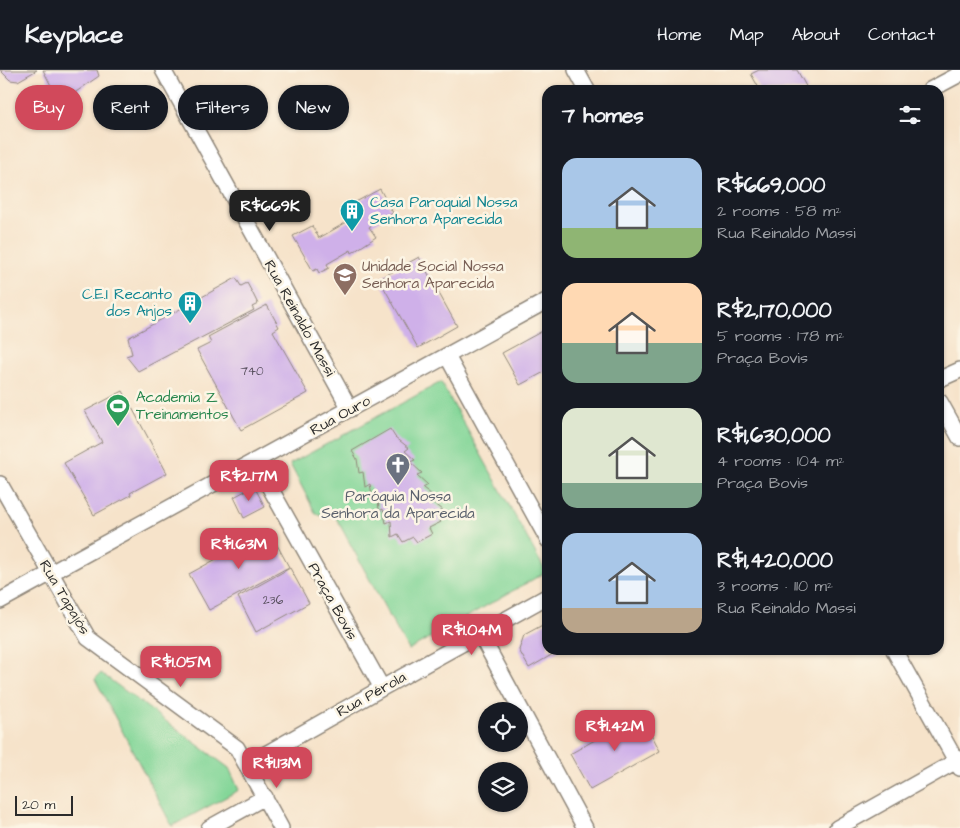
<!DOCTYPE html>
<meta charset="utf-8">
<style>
body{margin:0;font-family:"Architects Daughter",sans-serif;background:#20242c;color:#f1f3f6;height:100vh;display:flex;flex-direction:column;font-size:19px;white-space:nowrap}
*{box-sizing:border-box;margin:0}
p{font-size:16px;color:#9ea1a6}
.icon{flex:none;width:28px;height:28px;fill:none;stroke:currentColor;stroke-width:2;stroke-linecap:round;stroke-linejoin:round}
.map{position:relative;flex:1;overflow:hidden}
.panel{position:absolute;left:542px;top:15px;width:402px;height:570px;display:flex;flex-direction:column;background:#171b24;border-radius:15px;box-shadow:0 1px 4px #0004}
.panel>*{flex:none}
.banner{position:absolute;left:15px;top:15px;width:452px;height:45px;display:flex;gap:10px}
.tools{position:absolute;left:478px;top:632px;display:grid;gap:10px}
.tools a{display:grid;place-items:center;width:50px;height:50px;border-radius:50%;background:#171b24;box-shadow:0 1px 4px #0004;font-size:25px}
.scale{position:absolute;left:15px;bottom:12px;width:58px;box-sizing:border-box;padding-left:5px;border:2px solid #2b2b2b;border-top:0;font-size:14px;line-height:18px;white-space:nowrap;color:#2b2b2b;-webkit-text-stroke:4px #fcf5e5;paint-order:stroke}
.price{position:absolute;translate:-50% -42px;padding:0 11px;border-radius:10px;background:#d1495b;color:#fff;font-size:16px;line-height:32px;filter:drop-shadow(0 1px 2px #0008)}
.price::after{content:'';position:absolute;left:50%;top:30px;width:15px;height:11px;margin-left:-8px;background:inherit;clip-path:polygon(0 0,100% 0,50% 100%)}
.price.on{background:#222;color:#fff}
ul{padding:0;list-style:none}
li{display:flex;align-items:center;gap:15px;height:125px;padding:0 20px}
li span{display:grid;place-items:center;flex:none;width:140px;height:100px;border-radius:15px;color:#555}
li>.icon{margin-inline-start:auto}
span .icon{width:60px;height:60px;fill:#fffc;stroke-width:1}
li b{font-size:21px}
h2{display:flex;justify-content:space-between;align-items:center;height:60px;padding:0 20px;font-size:21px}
.tag{padding:0 18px;border-radius:22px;background:#171b24;box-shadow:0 1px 4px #0004;font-size:18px;line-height:45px}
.tag.on{background:#d1495b;color:#fff}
header{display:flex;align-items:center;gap:30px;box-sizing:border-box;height:70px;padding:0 25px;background:#171b24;border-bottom:1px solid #363941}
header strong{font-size:24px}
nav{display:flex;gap:28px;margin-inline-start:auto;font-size:18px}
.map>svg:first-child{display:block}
.green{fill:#83d698;stroke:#578062}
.building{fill:#cfb0e9}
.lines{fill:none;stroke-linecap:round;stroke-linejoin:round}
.street-casing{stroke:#90877a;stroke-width:18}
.street{stroke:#fff;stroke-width:15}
.labels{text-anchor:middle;stroke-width:5;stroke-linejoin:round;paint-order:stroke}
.number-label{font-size:12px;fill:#544c5a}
.culture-label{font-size:15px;fill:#0d838f;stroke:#fcf5e5;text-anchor:start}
.education-label{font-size:15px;fill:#785e54;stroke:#fcf5e5;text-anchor:start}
.street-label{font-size:15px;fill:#2b2b2b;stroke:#fcf5e5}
.leisure-label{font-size:15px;fill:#27864d;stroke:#fcf5e5;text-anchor:start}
.worship-label{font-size:15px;fill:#5b616d;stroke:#fcf5e5}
</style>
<header>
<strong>Keyplace</strong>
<nav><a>Home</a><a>Map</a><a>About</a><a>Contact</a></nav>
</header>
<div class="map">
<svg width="960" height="758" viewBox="0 0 960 758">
<rect width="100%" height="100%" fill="#fcf5e5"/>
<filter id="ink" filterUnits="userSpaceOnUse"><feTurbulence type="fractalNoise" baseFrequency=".02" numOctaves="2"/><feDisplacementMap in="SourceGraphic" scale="10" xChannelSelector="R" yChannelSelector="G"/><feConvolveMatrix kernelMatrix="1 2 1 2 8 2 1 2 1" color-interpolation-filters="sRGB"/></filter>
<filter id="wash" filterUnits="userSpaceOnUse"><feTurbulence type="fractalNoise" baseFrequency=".0096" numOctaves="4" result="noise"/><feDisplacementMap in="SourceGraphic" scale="20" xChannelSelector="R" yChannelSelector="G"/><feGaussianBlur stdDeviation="1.12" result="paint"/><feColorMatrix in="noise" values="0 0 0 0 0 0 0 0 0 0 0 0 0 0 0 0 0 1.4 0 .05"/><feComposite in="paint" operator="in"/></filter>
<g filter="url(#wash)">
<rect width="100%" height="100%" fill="#f6e3ca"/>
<path class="green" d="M441,312L546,502L408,580L335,446L316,444L290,394Z
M101,603L229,698L239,720L172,756L95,609Z"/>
<g id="blocks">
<path class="building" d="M0,0H37L18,11L10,10Z
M43,0H97L99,6L60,33Z
M759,0H797L808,20H760L751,4Z
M380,119L393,143L369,157L376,167L352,183L351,180L327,194L329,198L319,203L317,199L313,201L293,166L312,156L319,168L359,145L352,134Z
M419,187L457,256L418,278L379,209Z
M236,208L241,216L247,213L253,224L258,234L252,237L254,240L138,301L126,286L132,284L128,268Z
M267,235L279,257L273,261L308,323L241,360L197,280L211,273L208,267Z
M548,258V300L520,315L502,283Z
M123,321L167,403L130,423L131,425L94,445L64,393L102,372L85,341Z
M390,359L395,367L409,378L405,381L415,390L410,392L422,403L417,405L428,415L423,418L436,428L430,430L443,440L437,443L441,452L429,458L432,464L417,472L413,467L403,472L398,464L392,467L391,451L386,453L383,439L379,441L378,427L373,430L370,414L365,417L363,402L359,403L357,389L352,381Z
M249,419L256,420L265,437L244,448L234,427Z
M269,460L289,497L209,540L189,504Z
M290,498L309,533L256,562L238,527Z
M548,552V580H560L529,598L519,580L524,565Z
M641,644L660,681L590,720L570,684Z"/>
</g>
</g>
<g filter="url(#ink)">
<use href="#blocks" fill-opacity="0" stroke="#90877a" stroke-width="1"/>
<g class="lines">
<defs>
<path id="street" d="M163,0L350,339
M576,0L587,20
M930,20L960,4
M447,286L548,470
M940,309L960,300
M940,332L960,368
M255,391L382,618
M0,414L88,568L237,678L281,758
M0,531L548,230
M480,564L585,758
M894,580L960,698
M248,694L382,618L548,526
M209,758L265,727
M837,758L960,689"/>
</defs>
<use href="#street" class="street-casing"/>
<use href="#street" class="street"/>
</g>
</g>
<defs>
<symbol id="building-pin" viewBox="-11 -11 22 30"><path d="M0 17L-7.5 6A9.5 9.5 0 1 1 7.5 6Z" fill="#0f9aa8" stroke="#fcf5e5"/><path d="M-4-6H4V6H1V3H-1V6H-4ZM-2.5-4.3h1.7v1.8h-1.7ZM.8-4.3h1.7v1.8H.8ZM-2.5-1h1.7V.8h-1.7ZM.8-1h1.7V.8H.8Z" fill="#fff"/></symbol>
<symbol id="school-pin" viewBox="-11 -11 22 30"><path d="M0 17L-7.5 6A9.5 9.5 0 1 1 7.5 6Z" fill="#8d6e63" stroke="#fcf5e5"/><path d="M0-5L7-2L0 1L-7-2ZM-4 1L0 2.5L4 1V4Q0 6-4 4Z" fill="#fff"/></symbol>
<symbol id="stadium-pin" viewBox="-11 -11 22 30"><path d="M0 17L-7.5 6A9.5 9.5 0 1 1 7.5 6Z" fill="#2e9e5b" stroke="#fcf5e5"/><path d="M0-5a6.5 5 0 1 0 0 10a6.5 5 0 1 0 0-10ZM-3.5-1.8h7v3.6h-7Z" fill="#fff"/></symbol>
<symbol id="church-pin" viewBox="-11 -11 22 30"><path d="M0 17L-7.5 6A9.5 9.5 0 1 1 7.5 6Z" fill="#6b7280" stroke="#fcf5e5"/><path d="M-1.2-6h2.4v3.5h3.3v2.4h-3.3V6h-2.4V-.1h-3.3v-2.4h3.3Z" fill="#fff"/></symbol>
</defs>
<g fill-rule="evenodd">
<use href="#building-pin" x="338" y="127" width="28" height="38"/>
<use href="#school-pin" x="331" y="191" width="28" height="38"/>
<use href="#building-pin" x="176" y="219" width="28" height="38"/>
<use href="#stadium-pin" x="104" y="322" width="28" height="38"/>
<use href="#church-pin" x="384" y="381" width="28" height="38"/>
</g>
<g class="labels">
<g class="number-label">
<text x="252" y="305">740</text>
<text x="273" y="534">236</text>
</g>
<g class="culture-label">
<text x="370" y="137">Casa Paroquial Nossa<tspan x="370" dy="17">Senhora Aparecida</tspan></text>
<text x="172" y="229" text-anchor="end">C.E.I Recanto<tspan x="172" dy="17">dos Anjos</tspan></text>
</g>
<g class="education-label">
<text x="362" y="201">Unidade Social Nossa<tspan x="362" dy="17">Senhora Aparecida</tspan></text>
</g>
<g class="street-label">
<text transform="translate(300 248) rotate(61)" y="5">Rua Reinaldo Massi</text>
<text transform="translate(340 345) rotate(-29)" y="5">Rua Ouro</text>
<text transform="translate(65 527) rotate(59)" y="5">Rua Tapajós</text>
<text transform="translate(333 531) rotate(61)" y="5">Praça Bovis</text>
<text transform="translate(371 624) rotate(-29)" y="5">Rua Pérola</text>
</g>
<g class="leisure-label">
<text x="136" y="332">Academia Z<tspan x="136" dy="17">Treinamentos</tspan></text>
</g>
<g class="worship-label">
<text x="398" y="431">Paróquia Nossa<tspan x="398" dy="17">Senhora da Aparecida</tspan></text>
</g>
</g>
</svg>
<div class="tools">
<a><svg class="icon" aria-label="locate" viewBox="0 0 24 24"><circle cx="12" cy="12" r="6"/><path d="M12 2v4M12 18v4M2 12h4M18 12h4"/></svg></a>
<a><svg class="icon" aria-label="layers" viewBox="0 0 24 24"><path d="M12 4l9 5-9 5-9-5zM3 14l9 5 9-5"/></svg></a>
</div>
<div class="scale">20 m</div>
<b class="price on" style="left:270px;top:162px">R$669K</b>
<b class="price" style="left:249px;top:432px">R$2.17M</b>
<b class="price" style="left:239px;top:500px">R$1.63M</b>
<b class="price" style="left:472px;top:586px">R$1.04M</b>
<b class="price" style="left:181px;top:618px">R$1.05M</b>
<b class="price" style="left:615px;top:682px">R$1.42M</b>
<b class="price" style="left:277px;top:719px">R$1.13M</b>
<div class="banner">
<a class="tag on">Buy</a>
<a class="tag">Rent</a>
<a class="tag">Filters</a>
<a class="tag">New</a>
</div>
<section class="panel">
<h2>7 homes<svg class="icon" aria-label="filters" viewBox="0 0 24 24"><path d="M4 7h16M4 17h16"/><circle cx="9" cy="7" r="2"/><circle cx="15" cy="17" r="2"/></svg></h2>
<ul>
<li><span style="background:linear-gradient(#a9c7e8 70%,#8fb573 0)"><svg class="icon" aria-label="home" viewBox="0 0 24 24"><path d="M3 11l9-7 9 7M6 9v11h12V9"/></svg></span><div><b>R$669,000</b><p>2 rooms · 58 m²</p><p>Rua Reinaldo Massi</p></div></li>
<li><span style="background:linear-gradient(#ffd9b3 60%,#7fa58c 0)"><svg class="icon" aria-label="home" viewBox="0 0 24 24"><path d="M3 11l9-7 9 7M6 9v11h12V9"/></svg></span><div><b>R$2,170,000</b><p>5 rooms · 178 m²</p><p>Praça Bovis</p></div></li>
<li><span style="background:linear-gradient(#dfe7d0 75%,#7fa58c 0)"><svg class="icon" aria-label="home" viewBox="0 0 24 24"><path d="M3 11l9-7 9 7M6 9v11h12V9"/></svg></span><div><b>R$1,630,000</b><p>4 rooms · 104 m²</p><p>Praça Bovis</p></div></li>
<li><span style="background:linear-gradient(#a9c7e8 75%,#b9a48a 0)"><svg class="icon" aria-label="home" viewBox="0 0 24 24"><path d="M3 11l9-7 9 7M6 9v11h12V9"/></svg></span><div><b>R$1,420,000</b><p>3 rooms · 110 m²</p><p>Rua Reinaldo Massi</p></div></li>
</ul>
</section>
</div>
